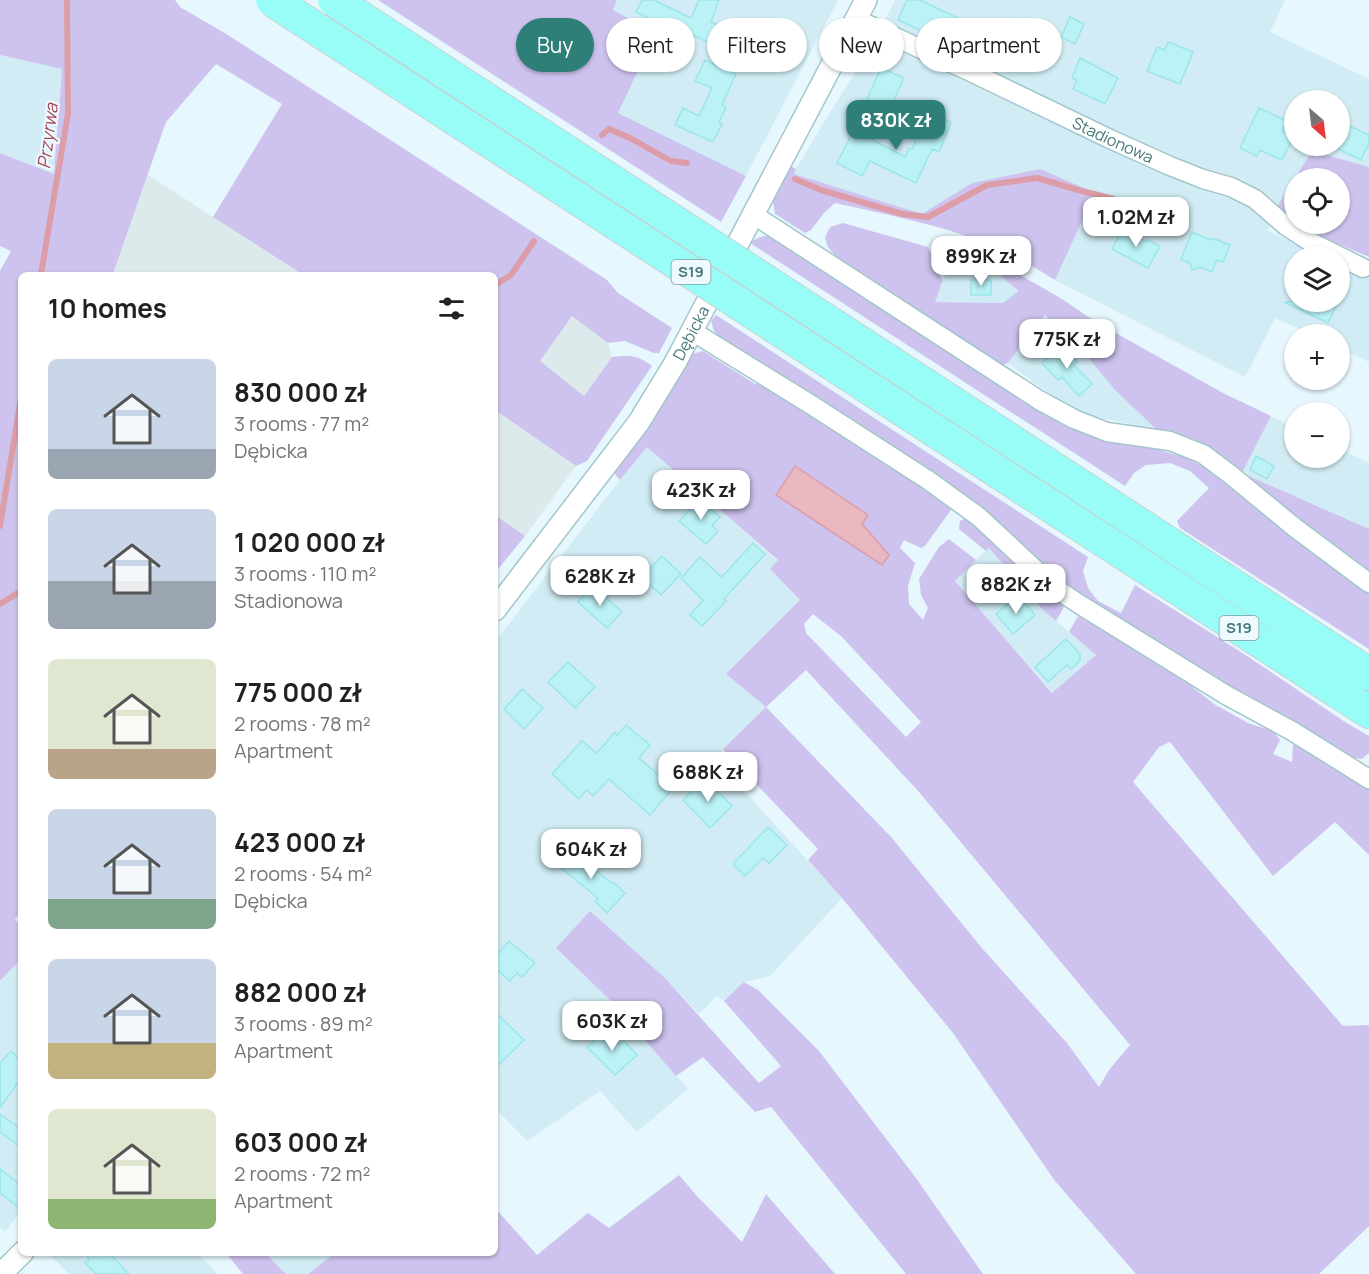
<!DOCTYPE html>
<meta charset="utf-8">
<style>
body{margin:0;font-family:Manrope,sans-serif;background:#f2f2f2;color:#202124;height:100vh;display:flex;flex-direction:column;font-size:22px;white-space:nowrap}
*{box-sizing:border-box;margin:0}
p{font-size:20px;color:#757577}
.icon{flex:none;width:33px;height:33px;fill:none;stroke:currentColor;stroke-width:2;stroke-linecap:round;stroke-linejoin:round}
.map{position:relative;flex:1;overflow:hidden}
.details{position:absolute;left:18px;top:272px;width:480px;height:984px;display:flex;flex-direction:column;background:#fff;border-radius:9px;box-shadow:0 2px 4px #0004}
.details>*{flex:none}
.banner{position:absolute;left:516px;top:18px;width:570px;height:54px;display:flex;gap:12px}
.needle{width:39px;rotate:152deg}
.controls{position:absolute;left:1284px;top:90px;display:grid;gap:12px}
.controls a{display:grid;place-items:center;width:66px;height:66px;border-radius:50%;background:#fff;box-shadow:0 2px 4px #0004;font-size:30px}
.price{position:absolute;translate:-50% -51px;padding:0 14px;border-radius:12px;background:#fff;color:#222;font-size:20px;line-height:39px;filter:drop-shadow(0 2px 3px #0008)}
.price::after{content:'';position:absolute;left:50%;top:36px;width:18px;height:14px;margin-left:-9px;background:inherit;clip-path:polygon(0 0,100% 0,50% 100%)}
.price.active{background:#2f7f79;color:#fff}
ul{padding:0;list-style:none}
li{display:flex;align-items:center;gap:18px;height:150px;padding:0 30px}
li span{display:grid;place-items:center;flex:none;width:168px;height:120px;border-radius:9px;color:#555}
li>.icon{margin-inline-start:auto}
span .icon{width:72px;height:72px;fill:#fffc;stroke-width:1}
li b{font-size:26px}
h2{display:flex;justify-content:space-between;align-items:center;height:72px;padding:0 30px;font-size:26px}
.tag{padding:0 21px;border-radius:27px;background:#fff;box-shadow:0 2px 4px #0004;font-size:21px;line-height:54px}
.tag.active{background:#2f7f79;color:#fff}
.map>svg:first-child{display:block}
.residential{fill:#d1ecf4;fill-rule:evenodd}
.industrial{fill:#ddeaec}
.green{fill:#cec3ee;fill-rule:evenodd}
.water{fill:#eab8c1;stroke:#dd9da8;stroke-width:1.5}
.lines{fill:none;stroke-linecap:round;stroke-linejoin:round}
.stream{stroke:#dd9da8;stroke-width:6}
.building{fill:#bbf2f6;stroke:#9ae6ea;stroke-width:1.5}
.minor-casing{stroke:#a2c6ca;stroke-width:21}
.tertiary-casing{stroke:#a2c6ca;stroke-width:24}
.motorway-casing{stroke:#c4d4d4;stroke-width:34}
.minor{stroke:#fff;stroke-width:18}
.tertiary{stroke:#fff;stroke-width:21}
.motorway{stroke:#98fdf7;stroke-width:32}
.motorway-bridge-casing{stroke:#c4d4d4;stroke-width:34;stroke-linecap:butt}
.motorway-bridge{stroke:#98fdf7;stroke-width:32}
.labels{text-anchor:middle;stroke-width:4.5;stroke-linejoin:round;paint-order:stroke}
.shield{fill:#eefaff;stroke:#7aa0a2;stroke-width:1.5}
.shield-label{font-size:15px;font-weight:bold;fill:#48797a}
.street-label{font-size:16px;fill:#48797a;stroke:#eefaff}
.water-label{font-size:18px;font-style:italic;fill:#a64756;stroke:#eefaff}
</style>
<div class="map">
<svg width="1369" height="1274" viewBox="0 0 1369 1274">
<rect width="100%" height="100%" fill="#e6f7fe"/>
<path class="residential" d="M617,0H838L746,176L618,113L656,34L613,10Z
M895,0H1285L1270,32L1369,79V167L1312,151L1277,207L1268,231L1324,256H1294V302H1340V263L1369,277V362L1340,348V334H1311L1275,318L1245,377L1055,280L1095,193L972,183L922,215L793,174L826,119L875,41ZM1294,100H1340V146H1294Z
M0,55L62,69L54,174L0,153Z
M957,245L973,253L1020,291L1003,303L935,302Z
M1045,315L1082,350L1115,390L1157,430L1087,415L1059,401L1008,363Z
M1271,416L1294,428V458H1340V449L1369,463V529L1242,473Z
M646,446L778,561L770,569L800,600L726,674L766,707L714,758L842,898L770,976L744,982L724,1001L717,996L699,1014L666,979L556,948L611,1001L688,1089L637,1132L600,1091L527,1141L495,1108V642Z
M989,548L1044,611L1096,655L1053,693L954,581Z
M21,959V1211L5,1232L0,1227V981Z
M48,1253H198L218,1274H69Z
M265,1253H335L308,1274H286Z"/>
<path class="industrial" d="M148,175L302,274H113Z
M572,315L608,343L612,357L584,396L539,362Z
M495,410L576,466L525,536L495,515Z"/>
<path class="green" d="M0,0H175L180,7L228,35L607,280L618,293L672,328L659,353H654L625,341L608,343L572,316L540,361L584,396L612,357C630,355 638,355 652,366L587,461L576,466L495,410V274H302L213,217L282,104L216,64L166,122L113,274H21V912L15,919L21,927V959L0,981V271L11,251L0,246V153L54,174L62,69L0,55Z
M378,0H617L613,10L656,33L618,113L746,176L721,222Z
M1312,151L1369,167V257L1327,239L1303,224H1340V178H1295Z
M791,166L796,169L794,174L922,214L972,183L1040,169L1095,193L1055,280C1031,265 1005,250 978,240C931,223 884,214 835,203L824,213L811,230L805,233L775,214L773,201Z
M1294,179V218L1277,207Z
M843,223L928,247L940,276L943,280L935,302L1003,303L1019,291L973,253L991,258L1062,299L1096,322L1223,393L1271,416L1242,473L1369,529V575L1352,561L1224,458L1192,438L1157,430L1115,390L1082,350L1045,315L1008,363L1002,366L838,259L828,247L825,238L830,227Z
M773,235L1077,426L1125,444L1156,449L1187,458L1215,473L1369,592V649L1180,528L1177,521L1209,488L1190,471L1170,463L1146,465L1134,473L1125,486L750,243C757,237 764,236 773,235Z
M716,315L1088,557L1083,571L1088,588L1098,601L1121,613L1135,585L1244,654L1345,722L1369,736V753L1362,759L1341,756L1170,653L1075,591L1038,562L1003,527L974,503L863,430L718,336L714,331L711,321Z
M703,351L755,384L764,383L942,498L951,510L925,546L921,548L904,540L900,548L915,563L908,586L909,604L923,620L928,608L921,595L919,579L939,547L949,539L976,560L955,581L1052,693L1096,655L1069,632L1078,616L1185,678L1195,689L1214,704L1248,723L1273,731L1280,740L1273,754L1292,762L1293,744L1354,779L1369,789V855L1335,822L1273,876L1170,742L1159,747L1133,782L1343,1026L1369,1025V1226L1319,1274H1136L1055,1181L953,1033L842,898L808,860L818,849L723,749L766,707L726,674L800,600L770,569L778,560L647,447L620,480L614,473L657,411L684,364L692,354ZM813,614L842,637L921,722L906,737L806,633L804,624ZM806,670L919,792L1130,1045L1109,1070L1099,1087L1067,1043L981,947L891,837L766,707Z
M495,515L525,536L499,568L495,565Z
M968,517L1065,605L1056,621L1044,611L989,548L986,551L959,529L960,521Z
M590,911L666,979L759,1083L781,1066L724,1001L744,982L758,990L819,1051L916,1178L983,1274H906L771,1107L755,1112L703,1057L676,1076L611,1001L556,948Z
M679,1175L696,1195L742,1242L766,1194L835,1274H308L335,1253L495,1252V1208L537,1255L588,1213L609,1228Z
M226,1253H265L286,1274H243Z"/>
<path class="water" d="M795,466L868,515L862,524L889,555L882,565L776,495Z"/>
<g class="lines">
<path class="stream" d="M602,135L609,129L630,138L671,161L687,163
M795,179L821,190L902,214L928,217L987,185L1037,178L1078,190L1114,199
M41,274L68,114L67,0
M495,285L511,275L534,241
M0,526L21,398
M0,604L21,591"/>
</g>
<path class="building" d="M642,0H654L691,18L699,0H719L711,22L720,26L712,44L664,22L662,25L636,12Z
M907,0H920L958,18L947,43L898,20Z
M1070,17L1084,24L1075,44L1061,37Z
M1020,18L1049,35L1042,48L1036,45L1029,56L1006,43Z
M1168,42L1193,52L1180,84L1147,71L1157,47L1165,50Z
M1080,58L1118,78L1105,104L1073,89L1077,80L1072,78Z
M705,60L736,74L722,105L726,107L719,122L722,124L713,142L675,125L683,108L699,116L712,88L695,81Z
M881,68L904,78L890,109L867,99Z
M1259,108L1287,121L1282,131L1294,136L1282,160L1260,150L1257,156L1240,148Z
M928,112L951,122L939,152L932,149L916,183L870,161L862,176L837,163L854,130L905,157L909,148L912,149Z
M1340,123L1347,127L1348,125L1369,135V143L1361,160L1338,149L1340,146Z
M1122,229L1146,242L1147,240L1160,246L1148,268L1112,249Z
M1192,232L1211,240L1213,238L1230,245L1223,262L1217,260L1212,272L1200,267L1192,270L1190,263L1181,259Z
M971,280H991V295H971Z
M1284,302H1338L1328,323Z
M1061,345L1078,362L1074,365L1092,384L1079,396L1062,377L1058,380L1042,363Z
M1256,456L1274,466L1267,479L1250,470Z
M699,499L720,517L712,526L718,531L706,544L679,521Z
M753,543L765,554L724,599L726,601L702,626L690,615L703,600L681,578L700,557L722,577Z
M662,556L681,574L661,595L642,577Z
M593,586L622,612L607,628L578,602Z
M1018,595L1035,615L1013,634L996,614Z
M1066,639L1080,654V661L1071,669L1067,665L1048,682L1035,667Z
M568,662L595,687L575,708L548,682Z
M522,689L543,708L524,729L504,709Z
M626,725L650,745L639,758L673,788L650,815L609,779L593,796L587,790L579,799L552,774L582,741L597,753L615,732L617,735Z
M705,779L732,806L710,828L683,800Z
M768,827L787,845L769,863L763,858L745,876L733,864Z
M566,848L612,883L613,882L625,893L607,913L595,901L598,898L555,863Z
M509,941L535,963L522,977L517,973L510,981L495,968V957Z
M495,1012L524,1040L495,1068Z
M605,1030L619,1045L624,1041L637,1055L615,1075L587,1047Z
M11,1051L21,1061V1078L0,1108V1063Z
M0,1114L21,1129V1147L0,1132Z
M0,1169L21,1185V1209L0,1193Z
M86,1252H108L129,1274H96L85,1263L89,1260Z"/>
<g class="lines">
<defs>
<g id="minor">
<path id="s1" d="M856,19L971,72L1110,139L1170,166L1203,179L1231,187L1255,199L1286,226L1309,241L1363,268"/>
<path d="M754,215L1039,400L1074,419L1107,432L1170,441L1203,454L1231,475L1294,527L1369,583"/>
<path d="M692,331L810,404L928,480L979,517L1055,588L1079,604L1226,695L1292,731L1369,779"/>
</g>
<g id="tertiary">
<path id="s2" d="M495,610L639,422L675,363L866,0"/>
<path d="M1,1274L23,1252"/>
</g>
<path id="motorway" d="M1127,516L1369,674
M1109,544L1369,712"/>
</defs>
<use href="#minor" class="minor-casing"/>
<use href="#tertiary" class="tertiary-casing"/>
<use href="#motorway" class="motorway-casing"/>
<use href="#minor" class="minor"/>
<use href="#tertiary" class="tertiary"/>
<use href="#motorway" class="motorway"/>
<defs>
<path id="motorway-bridge" d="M272,0L1109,544
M334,0L1127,516"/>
</defs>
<use href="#motorway-bridge" class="motorway-bridge-casing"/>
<use href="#motorway-bridge" class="motorway-bridge"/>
</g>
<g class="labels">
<g class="shield">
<rect x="671.5" y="260" width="39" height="24" rx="4.5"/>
<rect x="1219.5" y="616" width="39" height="24" rx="4.5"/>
</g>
<g class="shield-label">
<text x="691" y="277">S19</text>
<text x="1239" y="633">S19</text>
</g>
<g class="street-label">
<text dy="6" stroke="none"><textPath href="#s1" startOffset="284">Stadionowa</textPath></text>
<text dy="6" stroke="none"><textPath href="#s2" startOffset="340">Dębicka</textPath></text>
</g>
<g class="water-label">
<text transform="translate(48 136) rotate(-83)" y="6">Przyrwa</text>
</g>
</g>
</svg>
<div class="controls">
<a><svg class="needle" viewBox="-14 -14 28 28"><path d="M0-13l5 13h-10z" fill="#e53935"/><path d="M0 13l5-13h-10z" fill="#757577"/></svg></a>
<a><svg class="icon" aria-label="locate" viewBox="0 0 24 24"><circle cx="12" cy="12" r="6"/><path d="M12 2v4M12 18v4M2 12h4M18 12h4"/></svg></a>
<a><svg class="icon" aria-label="layers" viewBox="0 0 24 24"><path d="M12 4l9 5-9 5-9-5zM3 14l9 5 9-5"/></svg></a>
<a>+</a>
<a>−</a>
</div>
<b class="price active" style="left:896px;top:151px">830K zł</b>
<b class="price" style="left:1136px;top:248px">1.02M zł</b>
<b class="price" style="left:981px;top:287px">899K zł</b>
<b class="price" style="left:1067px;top:370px">775K zł</b>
<b class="price" style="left:701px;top:521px">423K zł</b>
<b class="price" style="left:600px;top:607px">628K zł</b>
<b class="price" style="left:1016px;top:615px">882K zł</b>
<b class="price" style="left:708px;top:803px">688K zł</b>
<b class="price" style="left:591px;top:880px">604K zł</b>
<b class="price" style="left:612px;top:1052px">603K zł</b>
<div class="banner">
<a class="tag active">Buy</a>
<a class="tag">Rent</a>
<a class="tag">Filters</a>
<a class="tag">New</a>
<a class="tag">Apartment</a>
</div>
<section class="details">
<h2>10 homes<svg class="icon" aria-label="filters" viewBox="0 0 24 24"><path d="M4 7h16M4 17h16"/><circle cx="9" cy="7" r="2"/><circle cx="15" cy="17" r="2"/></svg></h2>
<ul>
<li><span style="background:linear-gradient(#c9d6e8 75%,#9aa5b1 0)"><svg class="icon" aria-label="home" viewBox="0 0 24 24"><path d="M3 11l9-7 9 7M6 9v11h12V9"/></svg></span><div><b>830 000 zł</b><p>3 rooms · 77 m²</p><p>Dębicka</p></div></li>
<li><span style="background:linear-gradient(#c9d6e8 60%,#9aa5b1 0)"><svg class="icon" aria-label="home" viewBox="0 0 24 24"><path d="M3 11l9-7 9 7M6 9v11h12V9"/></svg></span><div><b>1 020 000 zł</b><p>3 rooms · 110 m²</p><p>Stadionowa</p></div></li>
<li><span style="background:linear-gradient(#dfe7d0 75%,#b9a48a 0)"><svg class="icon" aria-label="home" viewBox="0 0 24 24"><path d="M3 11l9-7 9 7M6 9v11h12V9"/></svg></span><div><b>775 000 zł</b><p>2 rooms · 78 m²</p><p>Apartment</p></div></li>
<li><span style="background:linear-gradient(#c9d6e8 75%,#7fa58c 0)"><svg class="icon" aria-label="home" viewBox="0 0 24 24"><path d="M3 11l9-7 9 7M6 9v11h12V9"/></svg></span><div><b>423 000 zł</b><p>2 rooms · 54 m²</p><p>Dębicka</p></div></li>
<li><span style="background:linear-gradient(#c9d6e8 70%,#c2b280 0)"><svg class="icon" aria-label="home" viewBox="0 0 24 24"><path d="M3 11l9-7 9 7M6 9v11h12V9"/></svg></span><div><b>882 000 zł</b><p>3 rooms · 89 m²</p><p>Apartment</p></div></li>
<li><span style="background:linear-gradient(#dfe7d0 75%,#8fb573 0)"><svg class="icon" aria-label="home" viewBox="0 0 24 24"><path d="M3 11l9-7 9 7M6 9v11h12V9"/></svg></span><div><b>603 000 zł</b><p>2 rooms · 72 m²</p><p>Apartment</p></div></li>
</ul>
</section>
</div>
